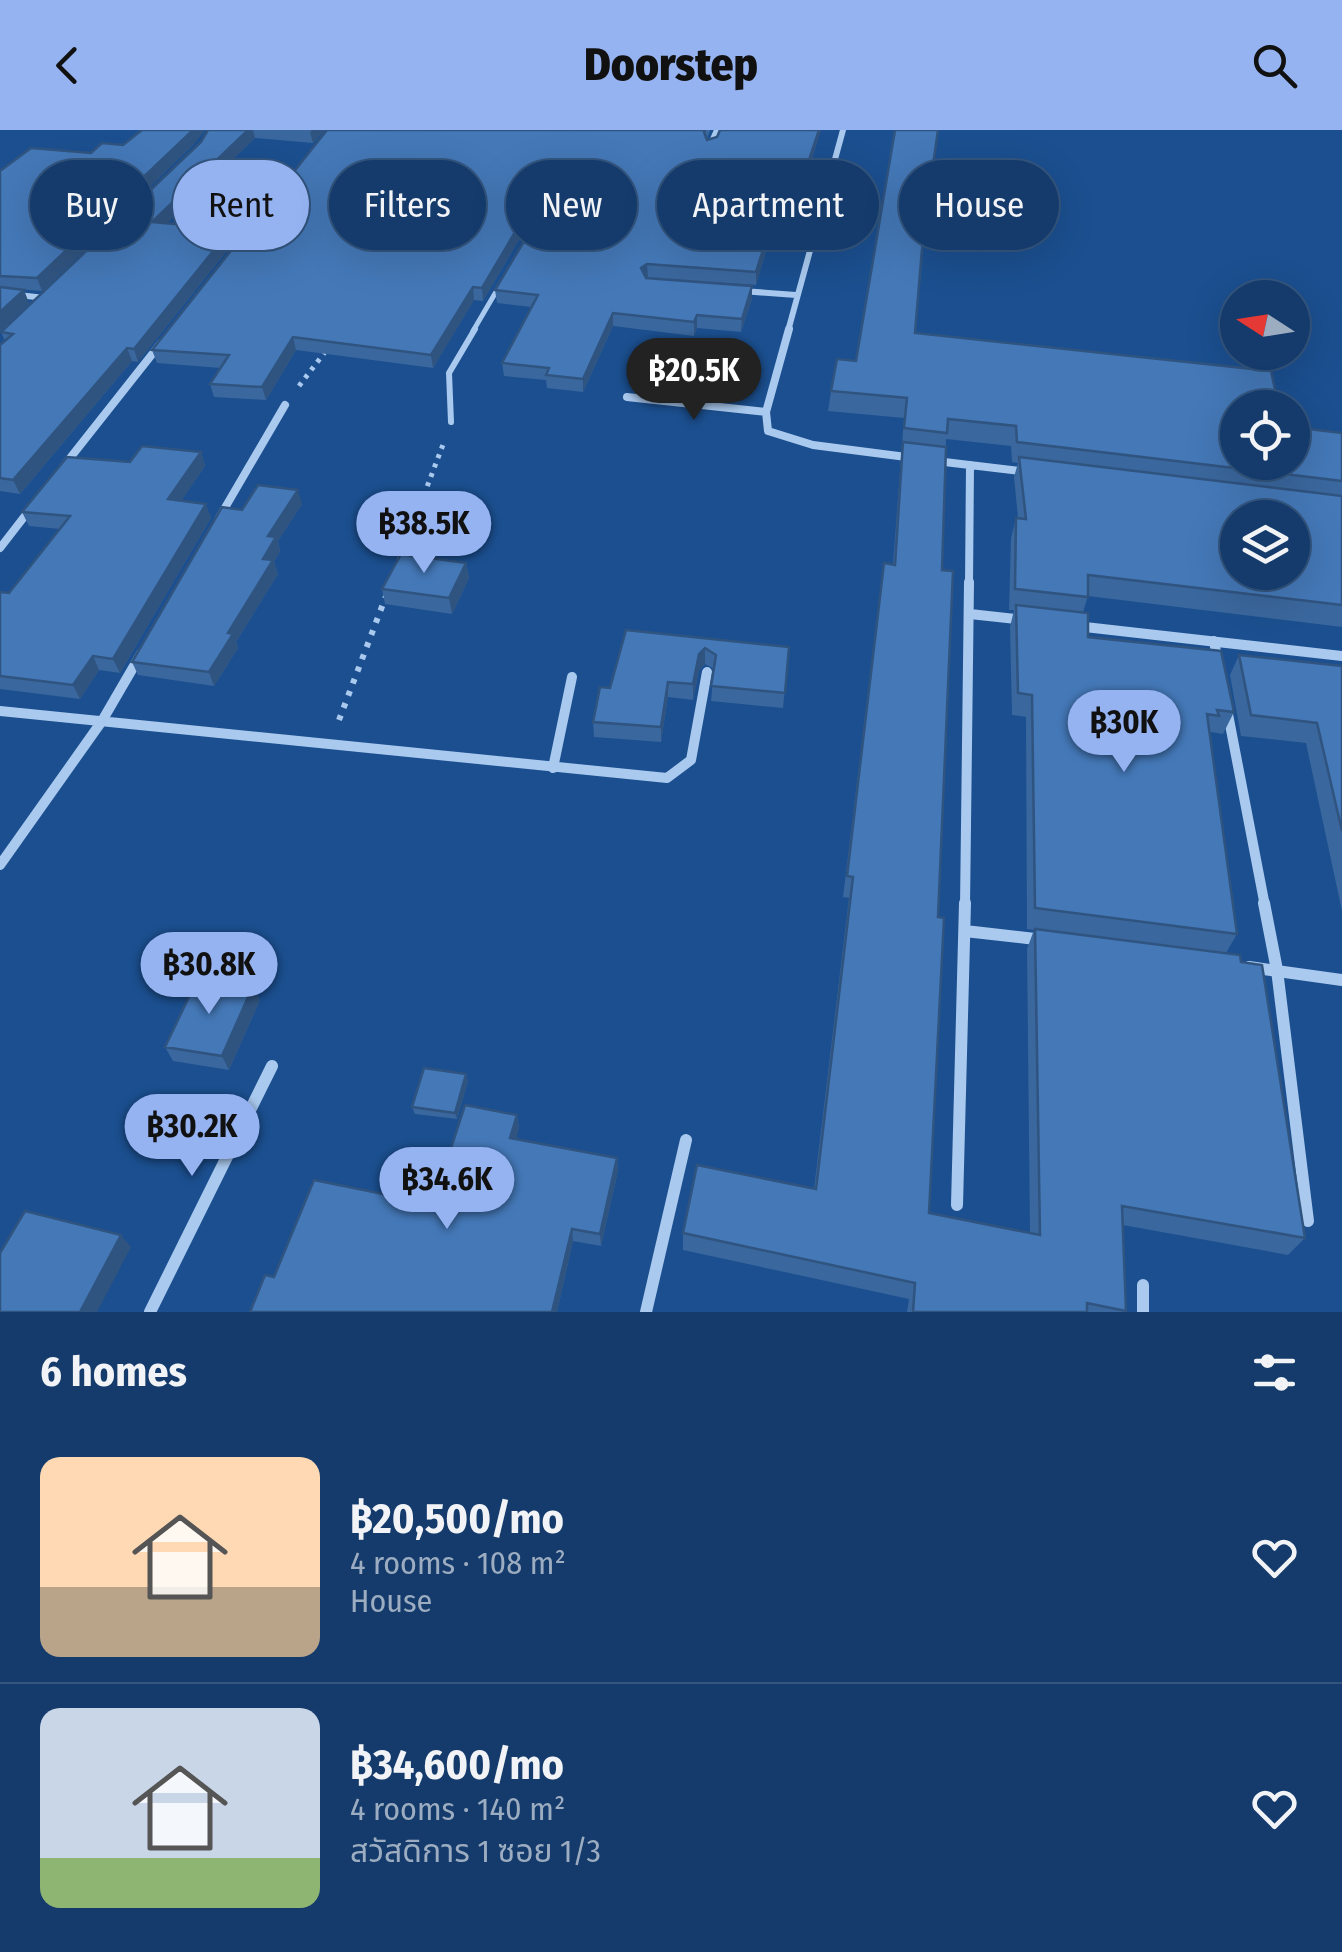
<!DOCTYPE html>
<meta charset="utf-8">
<style>
body{margin:0;font-family:"Fira Sans Condensed","Noto Sans Thai",sans-serif;background:#214673;color:#f1f3f6;height:100vh;display:flex;flex-direction:column;font-size:38px;white-space:nowrap}
*{box-sizing:border-box;margin:0}
p{font-size:32px;color:#9dadc1}
.icon{flex:none;width:55px;height:55px;fill:none;stroke:currentColor;stroke-width:2;stroke-linecap:round;stroke-linejoin:round}
.map{position:relative;height:1182px;overflow:hidden}
.details{display:flex;flex-direction:column;background:#143b6b;flex:1}
.details>*{flex:none}
.guide{position:absolute;left:30px;top:30px;width:1282px;height:90px;display:flex;gap:20px}
.needle{width:65px;rotate:282deg}
.controls{position:absolute;left:1220px;top:150px;display:grid;gap:20px}
.controls a{display:grid;place-items:center;width:90px;height:90px;border-radius:50%;background:#143b6b;box-shadow:0 10px 40px #0002,0 0 0 2px #33557e;font-size:50px}
.price{position:absolute;translate:-50% -85px;padding:0 22px;border-radius:35px;background:#95b2f1;color:#111;font-size:32px;line-height:65px;filter:drop-shadow(0 2px 5px #0008)}
.price::after{content:'';position:absolute;left:50%;top:60px;width:30px;height:22px;margin-left:-15px;background:inherit;clip-path:polygon(0 0,100% 0,50% 100%)}
.price.selected{background:#222;color:#fff}
ul{padding:0;list-style:none}
li{display:flex;align-items:center;gap:30px;height:250px;padding:0 40px}
li+li{border-top:2px solid #33557e}
li span{display:grid;place-items:center;flex:none;width:280px;height:200px;border-radius:20px;color:#555}
li>.icon{margin-inline-start:auto}
span .icon{width:120px;height:120px;fill:#fffc;stroke-width:1}
li b{font-size:42px}
h2{display:flex;justify-content:space-between;align-items:center;height:120px;padding:0 40px;font-size:42px}
.pill{padding:0 35px;border-radius:45px;background:#143b6b;box-shadow:0 10px 40px #0002,0 0 0 2px #33557e;font-size:35px;line-height:90px}
.pill.selected{background:#95b2f1;color:#111}
header{display:flex;justify-content:space-between;align-items:center;height:130px;padding:0 40px;background:#95b2f1;color:#111;font-size:45px;font-weight:800}
.map>svg:first-child{display:block}
.lines{fill:none;stroke-linecap:round;stroke-linejoin:round}
.path-far1{stroke:#a9c9ee;stroke-width:5;stroke-dasharray:4 6;stroke-linecap:butt}
.path{stroke:#a9c9ee;stroke-width:6;stroke-dasharray:5 8;stroke-linecap:butt}
.lane-far1{stroke:#a9c9ee;stroke-width:5}
.lane{stroke:#a9c9ee;stroke-width:6}
.street-far3{stroke:#a9c9ee;stroke-width:6}
.street-far2{stroke:#a9c9ee;stroke-width:8}
.street-far1{stroke:#a9c9ee;stroke-width:10}
.street{stroke:#a9c9ee;stroke-width:12}
.wall{fill:#3a679d;fill-rule:evenodd}
.shaded-wall{fill:#305480}
.building{fill:#4478b7;stroke:#305480;stroke-width:2.5;fill-rule:evenodd}
</style>
<header><svg class="icon" aria-label="back" viewBox="0 0 24 24"><path d="M15 5l-7 7 7 7"/></svg>Doorstep<svg class="icon" aria-label="search" viewBox="0 0 24 24"><circle cx="10" cy="10" r="6"/><path d="M15 15l6 6"/></svg></header>
<div class="map">
<svg width="1342" height="1182" viewBox="0 0 1342 1182">
<rect width="100%" height="100%" fill="#1b4f8f"/>
<g class="lines">
<path class="path-far1" d="M299,256L328,218
M399,431L444,312"/>
<path class="path" d="M339,590L386,466"/>
<path class="lane-far1" d="M473,201L500,155"/>
<path class="lane" d="M451,292L449,243L475,199"/>
<path class="street-far3" d="M710,16L717,0
M766,73L820,78
M742,161L796,165
M0,163L45,168
M788,201L843,0"/>
<path class="street-far2" d="M789,199L766,282L768,301L813,315L914,328
M627,267L766,282
M936,331L1028,342
M63,337L161,213
M219,388L285,275
M0,418L31,378
M969,455L970,335"/>
<path class="street-far1" d="M970,484L1024,490
M1076,496L1342,526
M1214,511L1218,533
M1227,579L1265,776
M0,581L667,648L691,630L707,542
M553,638L572,547
M0,735L102,591L141,524
M965,776L969,452"/>
<path class="street" d="M1264,773L1277,840L1308,1091
M965,801L1044,810
M1249,837L1342,850
M957,1075L965,773
M1143,1155V1182
M150,1182L272,936
M646,1182L686,1010"/>
</g>
<path class="wall" d="M208,0H325L313,13L255,8L167,93L234,112L138,232L132,231L20,364L0,361V215L5,211L1,202L201,12Z
M327,0H710L707,10L821,0L799,69L689,60L778,81L756,155L646,148L752,156V169L741,202L697,198L694,206L613,196L583,262L547,258L546,250L504,246L502,233L531,177L497,173L495,160L548,71L547,69L541,72L483,171L474,170L433,238L296,220L266,270L214,267L210,254L221,238L157,233L152,220Z
M194,14L42,161L17,159L29,173L0,201V41L123,15Z
M923,107L915,203L1238,332L1342,303V497L1088,466L1083,482L1088,507L1234,582L1223,604L1211,602L1210,605L1237,804L1226,823L1305,1108L1288,1125L1123,1095L1125,1182H907L909,1169L683,1120V1103L814,1059L849,768L843,767L881,455L884,433L893,434L904,288L828,281L831,261L856,231ZM946,309L1011,316L1012,332L1018,333L1014,347L1018,388H1016L1011,408L1009,480H1014L1010,497L1012,585L1026,587L1027,799L1034,800L1027,819L1030,1103L929,1083L938,787L942,440Z
M201,322L205,336L181,371L211,388L120,543L99,540L80,569L0,559V462L9,463L60,399L29,396L22,382L130,332Z
M302,374L278,411L280,421L274,432L278,444L236,512L238,518L214,556L138,545L132,532L242,380Z
M466,433L469,448L452,484L385,474L382,459Z
M626,500L789,517L783,578L711,571L714,539L705,534L699,540L693,570L668,567L661,612L594,607L593,592L610,558Z
M1239,525L1342,536V781L1306,613L1241,606L1230,545Z
M260,870L229,940L173,931L165,917Z
M468,951L457,989L415,984L412,977Z
M517,985L519,998L516,1009L617,1028L618,1041L601,1116L573,1111L557,1182H250L274,1147L433,1074Z"/>
<path class="shaded-wall" d="M193,0H205L194,14L42,161L37,148Z
M248,0H253L255,8L156,104L152,92Z
M312,0H325L313,13L310,2Z
M819,0H821L799,69L800,57Z
M691,47V59L684,63V51Z
M546,57L547,69L541,72L483,171L482,158L540,60Z
M779,69L778,81L756,155V142Z
M231,99L234,112L138,232L134,219Z
M647,134L648,147L641,151V138Z
M752,156V169L741,202L742,189Z
M473,157L474,170L433,238L431,225Z
M24,160L29,173L0,201V182Z
M613,183V196L583,262V249Z
M697,185V198L694,206V192Z
M293,207L296,220L266,270L262,257Z
M127,218L132,231L20,364L13,350Z
M201,322L205,336L173,383L168,369Z
M298,360L302,374L278,411L280,421L274,432L278,444L236,512L238,518L214,556L209,542L263,429L268,406Z
M206,374L211,388L120,543L113,529Z
M466,433L469,448L452,484L449,468Z
M705,518V534L699,540L693,570V554L699,524Z
M93,526L99,540L80,569L73,555Z
M668,552V567L661,612V597Z
M253,856L260,870L229,940L222,926Z
M466,944L468,951L457,989L455,983Z
M517,985L519,998L513,1021L510,1008Z
M617,1028L618,1041L601,1116L600,1104Z
M572,1099L573,1111L557,1182H552Z
M121,1105L131,1117L97,1182H80Z"/>
<path class="building" d="M142,0H193L37,148L0,146V41L31,18L91,23L102,13L123,15Z
M208,0H248L152,92L231,99L134,219L127,218L13,350L0,348V215L13,204L1,202L201,12Z
M327,0H705L704,2L707,10L717,7L720,0H819L800,57L691,47L684,51L690,61L779,69L756,142L647,134L641,138L646,148L752,156L742,189L697,185L694,192L613,183L583,249L546,245L549,238L502,233L538,165L495,160L551,66L546,57L540,60L482,158L473,157L431,225L293,207L262,257L210,254L229,225L152,220Z
M895,0H938L923,107L915,203L1271,241L1279,278H1238V332H1292V297L1342,303V351L1017,312L1016,296L948,289L947,303L904,298L907,268L831,261L837,229L856,231Z
M0,157L24,160L0,182Z
M903,312L946,317L942,440L953,441L938,787L944,788L929,1083L1040,1105L1035,799L1240,825L1241,832L1262,835L1305,1108L1122,1076L1126,1181L1087,1173V1182H913L915,1153L683,1103L697,1035L816,1059L853,747L847,746L884,433L895,435Z
M142,316L201,322L168,369L206,374L113,529L93,526L73,555L0,546V462L9,463L70,386L22,382L67,327L130,332Z
M1019,327L1342,366V475L1088,445V467L1015,459L1016,388L1026,389ZM1238,388H1292V442H1238Z
M258,355L298,360L268,406L276,407L263,429L273,430L228,503L233,504L209,542L132,532L222,377L242,380Z
M401,424L466,433L449,468L382,459Z
M1016,475L1088,483V507L1221,521L1234,582L1217,580L1219,586L1207,584L1237,804L1035,778L1032,565L1018,563Z
M626,500L789,517L785,563L711,556L716,525L705,518L699,524L693,554L668,552L661,597L593,592L600,557L610,558Z
M1239,525L1342,536V701L1317,593L1251,585Z
M198,848L253,856L222,926L165,917Z
M424,938L466,944L455,983L412,977Z
M465,975L517,985L510,1008L617,1028L600,1104L572,1099L552,1182H250L265,1145L274,1147L314,1050L433,1074Z
M25,1081L121,1105L80,1182H0V1123Z"/>
</svg>
<div class="controls">
<a><svg class="needle" viewBox="-14 -14 28 28"><path d="M0-13l5 13h-10z" fill="#e53935"/><path d="M0 13l5-13h-10z" fill="#9dadc1"/></svg></a>
<a><svg class="icon" aria-label="locate" viewBox="0 0 24 24"><circle cx="12" cy="12" r="6"/><path d="M12 2v4M12 18v4M2 12h4M18 12h4"/></svg></a>
<a><svg class="icon" aria-label="layers" viewBox="0 0 24 24"><path d="M12 4l9 5-9 5-9-5zM3 14l9 5 9-5"/></svg></a>
</div>
<b class="price selected" style="left:694px;top:293px">฿20.5K</b>
<b class="price" style="left:424px;top:446px">฿38.5K</b>
<b class="price" style="left:1124px;top:645px">฿30K</b>
<b class="price" style="left:209px;top:887px">฿30.8K</b>
<b class="price" style="left:192px;top:1049px">฿30.2K</b>
<b class="price" style="left:447px;top:1102px">฿34.6K</b>
<div class="guide">
<a class="pill">Buy</a>
<a class="pill selected">Rent</a>
<a class="pill">Filters</a>
<a class="pill">New</a>
<a class="pill">Apartment</a>
<a class="pill">House</a>
</div>
</div>
<section class="details">
<h2>6 homes<svg class="icon" aria-label="filters" viewBox="0 0 24 24"><path d="M4 7h16M4 17h16"/><circle cx="9" cy="7" r="2"/><circle cx="15" cy="17" r="2"/></svg></h2>
<ul>
<li><span style="background:linear-gradient(#ffd9b3 65%,#b9a48a 0)"><svg class="icon" aria-label="home" viewBox="0 0 24 24"><path d="M3 11l9-7 9 7M6 9v11h12V9"/></svg></span><div><b>฿20,500/mo</b><p>4 rooms · 108 m²</p><p>House</p></div><svg class="icon" aria-label="heart" viewBox="0 0 24 24"><path d="M12 20l-8-8c-3-5 5-10 8-4 3-6 11-1 8 4z"/></svg></li>
<li><span style="background:linear-gradient(#c9d6e8 75%,#8fb573 0)"><svg class="icon" aria-label="home" viewBox="0 0 24 24"><path d="M3 11l9-7 9 7M6 9v11h12V9"/></svg></span><div><b>฿34,600/mo</b><p>4 rooms · 140 m²</p><p>สวัสดิการ 1 ซอย 1/3</p></div><svg class="icon" aria-label="heart" viewBox="0 0 24 24"><path d="M12 20l-8-8c-3-5 5-10 8-4 3-6 11-1 8 4z"/></svg></li>
</ul>
</section>
